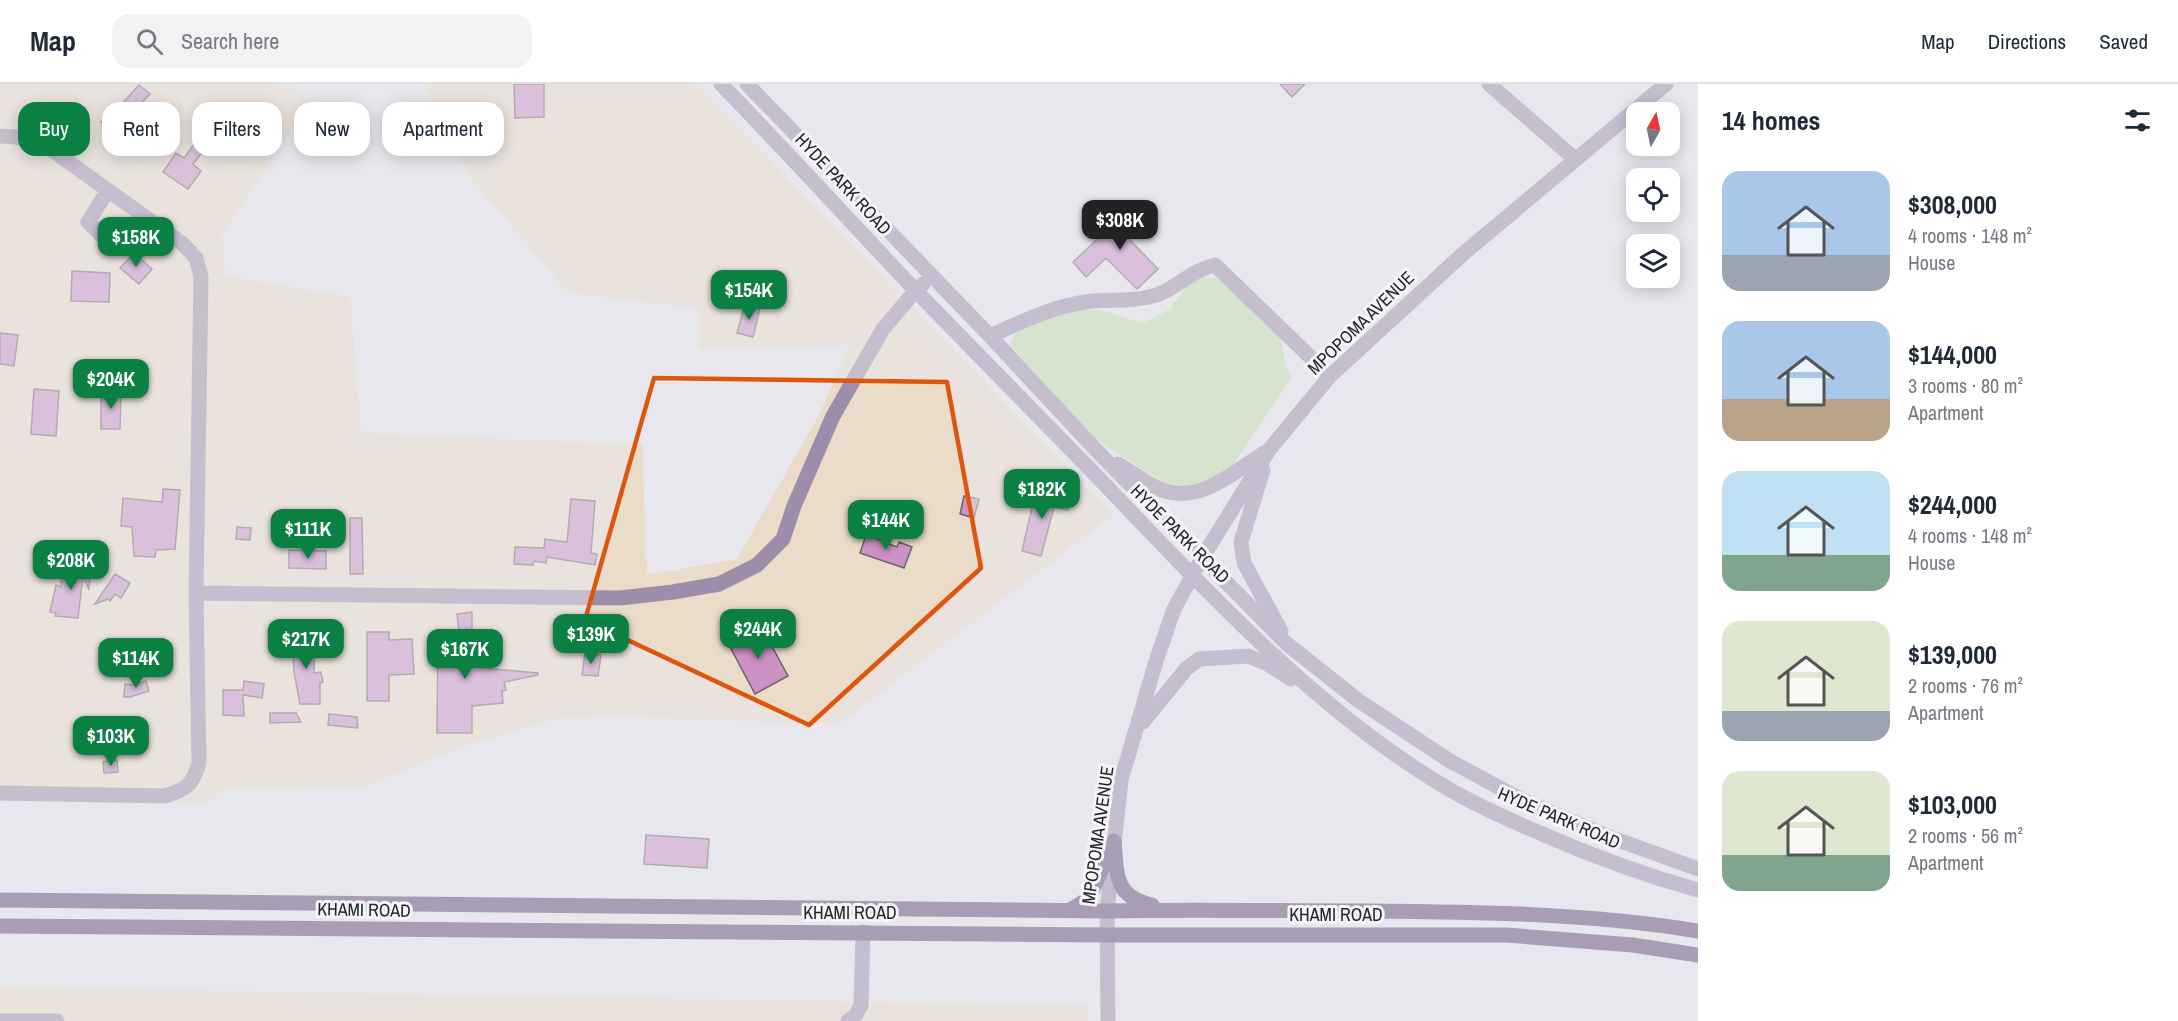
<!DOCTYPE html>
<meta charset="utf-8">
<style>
body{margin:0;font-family:"Archivo Narrow",sans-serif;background:#f2f2f3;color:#1f2937;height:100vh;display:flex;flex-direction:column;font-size:22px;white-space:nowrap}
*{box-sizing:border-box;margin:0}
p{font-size:20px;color:#747a83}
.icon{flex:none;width:33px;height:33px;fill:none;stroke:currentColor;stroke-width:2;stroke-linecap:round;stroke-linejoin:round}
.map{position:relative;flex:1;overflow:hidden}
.sheet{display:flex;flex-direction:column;background:#fff;width:480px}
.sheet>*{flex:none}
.banner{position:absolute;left:18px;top:18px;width:570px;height:54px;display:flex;gap:12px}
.needle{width:39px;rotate:9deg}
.fabs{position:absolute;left:1626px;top:18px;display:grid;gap:12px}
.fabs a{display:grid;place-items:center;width:54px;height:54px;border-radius:12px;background:#fff;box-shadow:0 3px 15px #0003;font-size:30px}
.price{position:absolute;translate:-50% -51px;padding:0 14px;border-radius:12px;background:#0b8043;color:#fff;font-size:20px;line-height:39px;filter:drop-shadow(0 2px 3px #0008)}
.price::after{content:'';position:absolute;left:50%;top:36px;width:18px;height:14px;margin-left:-9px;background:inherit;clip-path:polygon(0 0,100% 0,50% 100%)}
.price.on{background:#222;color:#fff}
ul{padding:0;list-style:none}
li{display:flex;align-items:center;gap:18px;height:150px;padding:0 24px}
li span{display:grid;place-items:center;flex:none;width:168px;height:120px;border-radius:18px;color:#555}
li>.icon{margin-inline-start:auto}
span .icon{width:72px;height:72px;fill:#fffc;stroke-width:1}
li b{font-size:26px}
h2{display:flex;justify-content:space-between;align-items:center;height:72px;padding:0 24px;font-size:26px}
.tag{padding:0 21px;border-radius:18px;background:#fff;box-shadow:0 3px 15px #0003;font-size:21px;line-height:54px}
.tag.on{background:#0b8043;color:#fff}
header{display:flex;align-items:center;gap:36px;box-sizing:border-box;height:84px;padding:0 30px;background:#fff;border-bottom:2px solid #e0e1e3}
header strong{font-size:28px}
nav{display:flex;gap:33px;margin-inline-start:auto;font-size:21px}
.search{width:420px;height:54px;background:#f2f2f3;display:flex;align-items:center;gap:15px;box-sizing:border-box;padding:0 21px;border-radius:18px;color:#747a83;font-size:22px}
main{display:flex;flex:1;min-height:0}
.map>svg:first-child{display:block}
.industrial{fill:#ebdbc9}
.green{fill:#c0deab}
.building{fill:#cc91c5;stroke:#6a6669;stroke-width:1.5}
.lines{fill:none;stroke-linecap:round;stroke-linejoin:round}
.minor{stroke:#9c8daa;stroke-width:15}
.major{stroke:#5d4374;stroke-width:15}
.marked{fill:none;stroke:#de560d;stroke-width:4.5;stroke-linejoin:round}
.labels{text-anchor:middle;stroke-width:6;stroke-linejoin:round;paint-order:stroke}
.street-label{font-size:18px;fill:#252527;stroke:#f4f4fa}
</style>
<header>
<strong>Map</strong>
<div class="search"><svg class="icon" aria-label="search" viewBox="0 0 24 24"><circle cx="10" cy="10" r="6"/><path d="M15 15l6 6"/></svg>Search here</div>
<nav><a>Map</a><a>Directions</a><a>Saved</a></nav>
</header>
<main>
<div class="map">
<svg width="1698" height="937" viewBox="0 0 1698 937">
<rect width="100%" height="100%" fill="#e7e7ed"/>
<path class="industrial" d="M0,0H285L310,18L222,151L226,192L350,213L361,349L642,361L647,491L737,475L818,333L850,261L699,265V224L568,209L468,90L424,0H697L1113,431L839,640L629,633L559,634L467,661L363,703L225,705L204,720L0,716Z
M0,903L1088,922V937H0Z"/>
<path class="green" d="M1198,193L1219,194L1281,254L1286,283L1292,293L1233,381L1213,398L1190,403L1166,400L1094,354L1010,261C1010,260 1013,253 1013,252C1025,237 1079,223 1097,226C1113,228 1128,236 1143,239L1170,225L1186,203Z"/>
<path class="building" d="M514,0H544V33L515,34Z
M1280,0H1305L1292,13Z
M139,1L150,10L142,18L157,29L130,60L101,38L116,19L120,22Z
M195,59L204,66L193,80L201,87L188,105L163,88L176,69L184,74Z
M1134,121L1148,136L1128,154L1158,185L1137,205L1106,174L1086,193L1073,178Z
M134,169L152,185L139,200L120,184Z
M72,187L110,189L109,218L71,217Z
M745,220L760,224L753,253L737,249Z
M0,249L18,251L14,282L0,280Z
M34,305L59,307L56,352L31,350Z
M106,307H121L120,345H101V312H106Z
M163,405L180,406L175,465L156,466L155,473L134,472L132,443L121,442L123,414L162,418Z
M1036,406L1071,414L1068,426L1054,423L1041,472L1022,467Z
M964,412L979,415L974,434L960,430Z
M571,415L595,417L591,469L597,470L595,481L547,473L546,479L534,477L533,481L514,480L515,463L544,464L545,455L567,458Z
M350,434H362L363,490H350Z
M237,443L251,444L250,456L236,455Z
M866,451L897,463L899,458L912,463L904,484L860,469Z
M289,466L326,467V485L289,484Z
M81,473L91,475L89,506L83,492L78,534L55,532L56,529L50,528L56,501L61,503L62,487L81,489L79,484Z
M115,490L130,499L121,514L115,510L110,517L108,515L95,520Z
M472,528V583L538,589V591L504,598L506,606L502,607L503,619L472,622V649H437L438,546L459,547L457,530Z
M761,542L788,592L755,610L728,559Z
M571,544L572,562L555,563L554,545Z
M367,548H389V556L412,555L414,590L389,591V617H367Z
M292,552L315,553L314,589L321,588L323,598L320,599V620H300L294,588L293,569H291Z
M585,569L601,571L598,592L582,591Z
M146,597L149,607L130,613H124L125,600L134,601Z
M244,597L264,600L262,614L243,611L244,632L223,631V606H243Z
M270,629H296L301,638L270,639Z
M329,630L357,633L358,644L328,641Z
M117,676L118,688L104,689L103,678Z
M646,751L709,755L707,784L644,780Z"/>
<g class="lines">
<path class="minor" d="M721,0C787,68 851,138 916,207C971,264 1027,321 1083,378C1194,492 1304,618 1442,701C1473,720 1507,735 1540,749C1592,772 1644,791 1698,806
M747,0L990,252L1097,367L1287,560L1359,617L1450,677L1524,717L1607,752L1698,785
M1489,0L1575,75
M0,52L16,53L45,61L183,160L196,174L201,193L196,509L199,679C192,702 187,705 165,712L0,709
M108,106L88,138L111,161L119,152
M990,252C1021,238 1051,223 1085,218C1106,215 1128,218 1149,213C1174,208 1190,186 1215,181L1330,292
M1118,380C1132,388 1147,400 1162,406C1200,420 1234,388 1264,369
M1263,386L1241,458L1244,479L1281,547
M196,509L620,514L673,508L719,500L757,481L783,455L794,422L833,332L883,245L916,206L923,200
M1143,638L1186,585L1199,575L1248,572L1266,579L1291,595
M0,937H57
M848,937L856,931L861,921L863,848
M1108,937L1107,827L1121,696L1157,574L1174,525L1202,474L1269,366L1330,292L1464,169L1666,0"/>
<path class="major" d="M1114,757C1117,790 1114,813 1152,821
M0,816L1107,827C1193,825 1280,827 1366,827C1478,828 1588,829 1698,847
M1070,826L1085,817L1091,810L1113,760
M0,842L1107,851H1506L1633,861L1698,871"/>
</g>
<path d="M0 0H1698V937H0ZM654,294L947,298L981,484L809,641L585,536Z" fill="#e7e7ed" fill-opacity=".55" fill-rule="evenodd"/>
<path class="marked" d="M654,294L947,298L981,484L809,641L585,536Z"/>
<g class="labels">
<g class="street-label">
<text transform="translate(843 100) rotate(47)" y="6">HYDE PARK ROAD</text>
<text transform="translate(1361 239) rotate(-44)" y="6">MPOPOMA AVENUE</text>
<text transform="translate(1180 450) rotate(45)" y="6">HYDE PARK ROAD</text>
<text transform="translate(1559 734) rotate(23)" y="6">HYDE PARK ROAD</text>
<text transform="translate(1098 751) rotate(-82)" y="6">MPOPOMA AVENUE</text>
<text transform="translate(364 826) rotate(1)" y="6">KHAMI ROAD</text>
<text x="850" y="835">KHAMI ROAD</text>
<text x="1336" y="837">KHAMI ROAD</text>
</g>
</g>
</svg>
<div class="fabs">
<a><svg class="needle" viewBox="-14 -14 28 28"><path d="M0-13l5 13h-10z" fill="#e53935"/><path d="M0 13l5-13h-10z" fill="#747a83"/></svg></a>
<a><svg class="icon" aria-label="locate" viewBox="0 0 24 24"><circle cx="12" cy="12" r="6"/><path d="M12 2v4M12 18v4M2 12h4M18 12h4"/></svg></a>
<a><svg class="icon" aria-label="layers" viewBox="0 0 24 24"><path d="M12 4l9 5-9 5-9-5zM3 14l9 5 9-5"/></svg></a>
</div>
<b class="price on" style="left:1120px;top:167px">$308K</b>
<b class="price" style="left:136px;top:184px">$158K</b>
<b class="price" style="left:749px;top:237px">$154K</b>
<b class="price" style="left:111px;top:326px">$204K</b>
<b class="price" style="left:1042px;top:436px">$182K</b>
<b class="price" style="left:886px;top:467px">$144K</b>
<b class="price" style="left:308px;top:476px">$111K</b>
<b class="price" style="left:71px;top:507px">$208K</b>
<b class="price" style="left:758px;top:576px">$244K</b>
<b class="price" style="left:591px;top:581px">$139K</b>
<b class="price" style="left:306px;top:586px">$217K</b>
<b class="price" style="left:465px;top:596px">$167K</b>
<b class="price" style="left:136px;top:605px">$114K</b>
<b class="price" style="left:111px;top:683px">$103K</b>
<div class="banner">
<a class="tag on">Buy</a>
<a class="tag">Rent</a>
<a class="tag">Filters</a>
<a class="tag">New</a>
<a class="tag">Apartment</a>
</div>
</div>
<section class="sheet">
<h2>14 homes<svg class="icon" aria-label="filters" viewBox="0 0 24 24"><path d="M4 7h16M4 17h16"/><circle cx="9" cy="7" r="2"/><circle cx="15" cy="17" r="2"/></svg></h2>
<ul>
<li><span style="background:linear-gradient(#a9c7e8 70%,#9aa5b1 0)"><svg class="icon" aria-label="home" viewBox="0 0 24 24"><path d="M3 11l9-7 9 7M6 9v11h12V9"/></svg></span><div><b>$308,000</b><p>4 rooms · 148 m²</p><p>House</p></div></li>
<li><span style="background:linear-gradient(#a9c7e8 65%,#b9a48a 0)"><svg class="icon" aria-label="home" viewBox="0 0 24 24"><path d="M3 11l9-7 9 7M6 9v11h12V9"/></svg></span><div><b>$144,000</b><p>3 rooms · 80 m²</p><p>Apartment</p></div></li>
<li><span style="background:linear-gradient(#bfe0f5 70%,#7fa58c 0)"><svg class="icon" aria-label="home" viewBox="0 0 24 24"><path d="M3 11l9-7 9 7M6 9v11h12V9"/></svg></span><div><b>$244,000</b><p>4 rooms · 148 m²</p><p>House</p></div></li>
<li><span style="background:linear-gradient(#dfe7d0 75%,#9aa5b1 0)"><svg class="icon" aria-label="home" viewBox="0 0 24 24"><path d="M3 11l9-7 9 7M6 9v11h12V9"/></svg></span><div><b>$139,000</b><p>2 rooms · 76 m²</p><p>Apartment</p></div></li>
<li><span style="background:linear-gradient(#dfe7d0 70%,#7fa58c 0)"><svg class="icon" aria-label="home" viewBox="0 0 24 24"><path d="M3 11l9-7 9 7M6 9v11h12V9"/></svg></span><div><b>$103,000</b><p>2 rooms · 56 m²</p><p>Apartment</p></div></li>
</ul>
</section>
</main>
